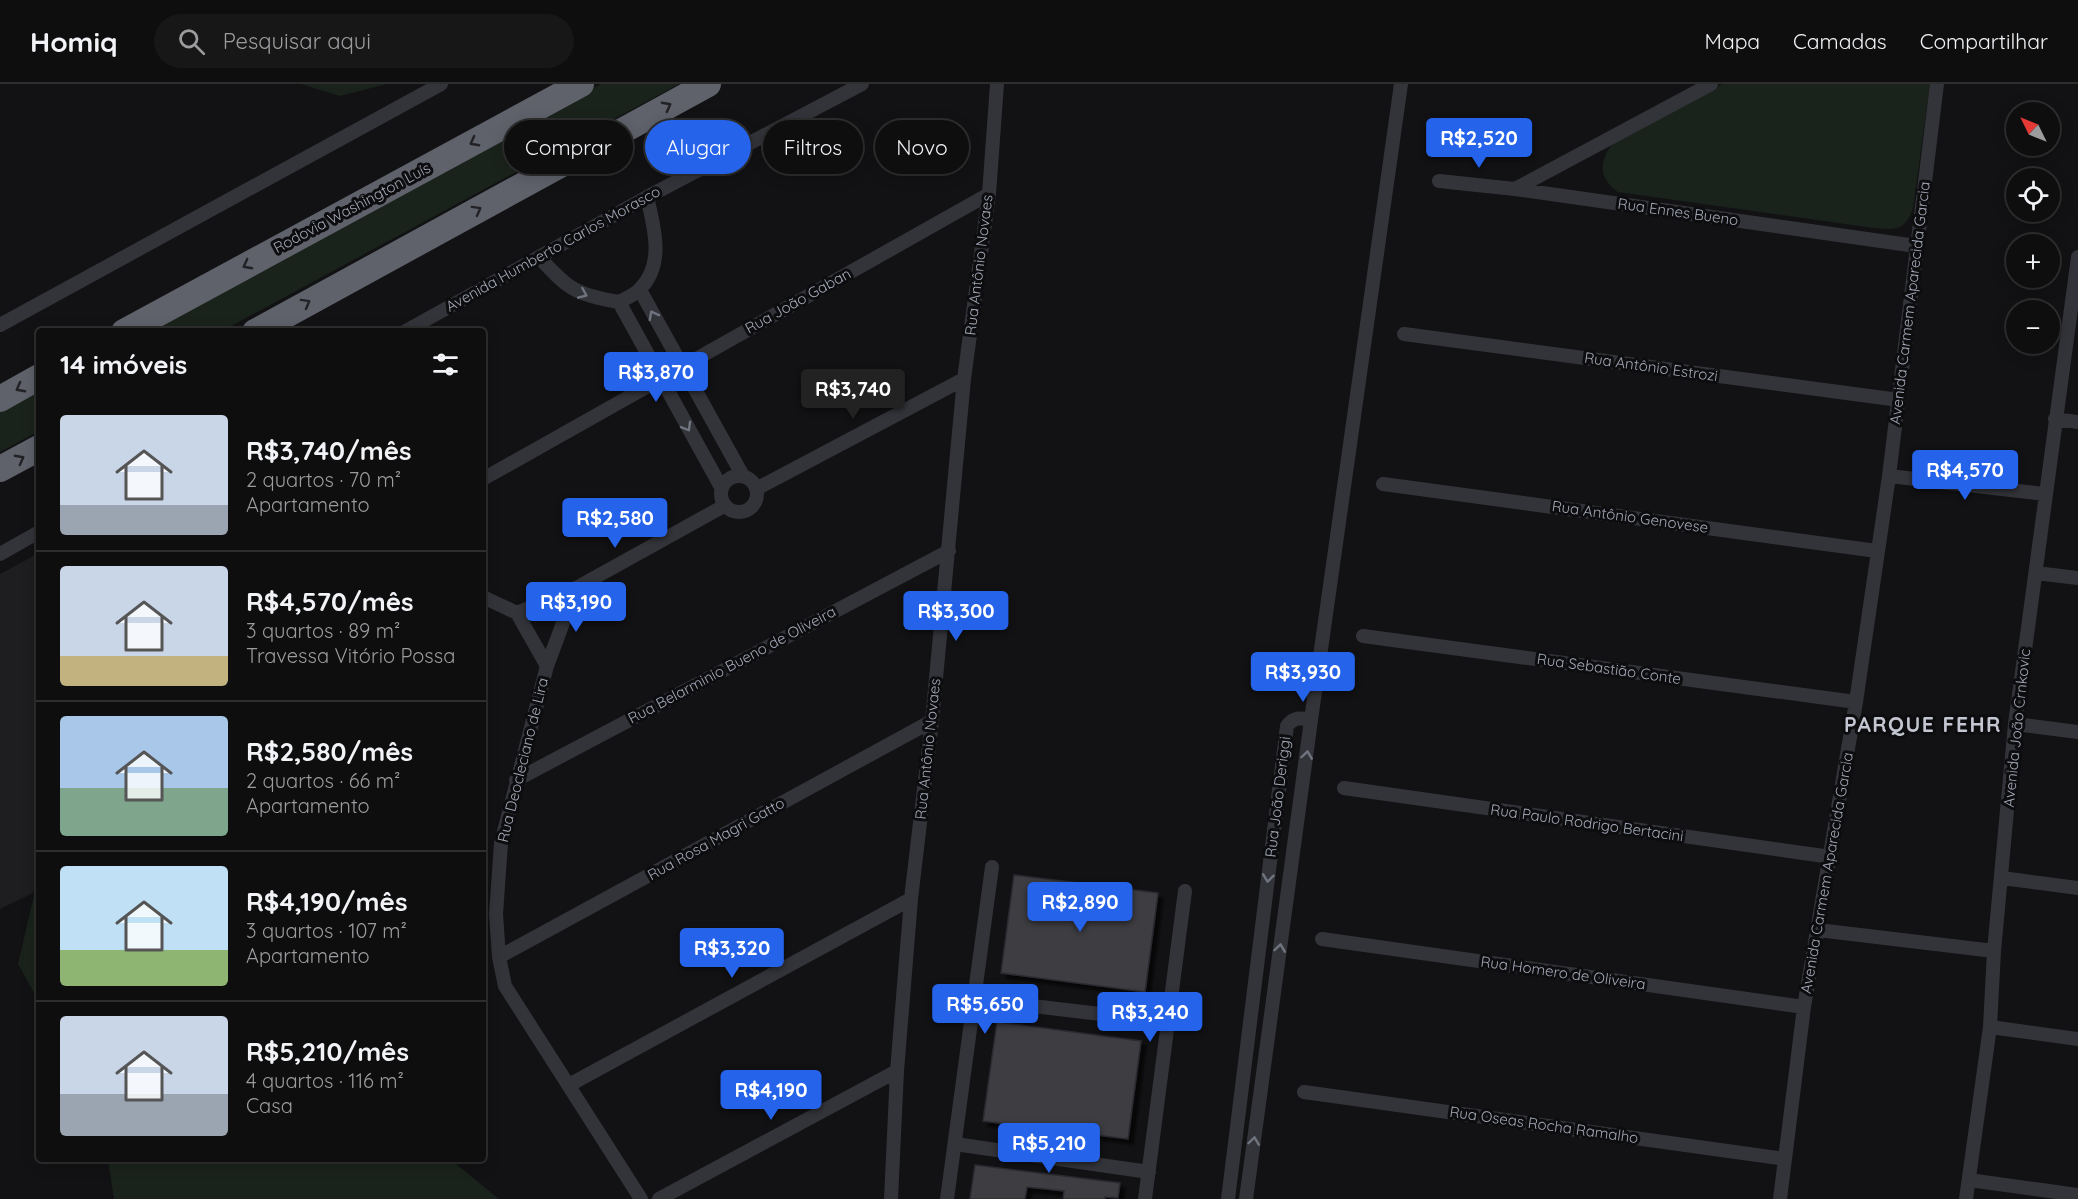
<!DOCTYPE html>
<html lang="pt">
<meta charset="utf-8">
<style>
body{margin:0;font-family:Quicksand,sans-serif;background:#171718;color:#f1f3f6;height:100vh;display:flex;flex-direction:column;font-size:22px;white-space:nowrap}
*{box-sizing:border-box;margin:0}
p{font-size:20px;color:#9b9c9e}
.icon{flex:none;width:33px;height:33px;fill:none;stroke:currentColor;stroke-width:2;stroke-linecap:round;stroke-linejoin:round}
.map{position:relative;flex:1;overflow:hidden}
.drawer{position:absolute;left:36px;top:244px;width:450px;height:834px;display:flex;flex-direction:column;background:#0e0e0f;border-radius:6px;box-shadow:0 3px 15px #0003,0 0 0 2px #2e2e2f}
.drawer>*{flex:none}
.top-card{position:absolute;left:504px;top:36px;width:570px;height:54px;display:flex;gap:12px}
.needle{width:39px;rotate:313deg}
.fabs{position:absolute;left:2006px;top:18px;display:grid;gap:12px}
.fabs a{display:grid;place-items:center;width:54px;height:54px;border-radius:50%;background:#0e0e0f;box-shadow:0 3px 15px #0003,0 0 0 2px #2e2e2f;font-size:30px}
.price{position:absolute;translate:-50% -51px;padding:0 14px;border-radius:6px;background:#2563eb;color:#fff;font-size:20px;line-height:39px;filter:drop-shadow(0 2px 3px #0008)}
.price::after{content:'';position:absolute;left:50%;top:36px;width:18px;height:14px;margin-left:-9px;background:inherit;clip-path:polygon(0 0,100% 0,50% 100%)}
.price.active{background:#222;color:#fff}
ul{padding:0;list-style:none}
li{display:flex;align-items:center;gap:18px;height:150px;padding:0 24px}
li+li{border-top:2px solid #2e2e2f}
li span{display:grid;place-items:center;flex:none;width:168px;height:120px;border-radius:6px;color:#555}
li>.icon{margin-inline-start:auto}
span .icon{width:72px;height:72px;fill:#fffc;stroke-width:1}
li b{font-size:26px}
h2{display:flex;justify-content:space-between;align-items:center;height:72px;padding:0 24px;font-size:26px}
.tag{padding:0 21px;border-radius:27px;background:#0e0e0f;box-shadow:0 3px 15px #0003,0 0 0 2px #2e2e2f;font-size:21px;line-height:54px}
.tag.active{background:#2563eb;color:#fff}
header{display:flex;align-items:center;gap:36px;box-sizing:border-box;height:84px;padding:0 30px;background:#0e0e0f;border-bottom:2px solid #2e2e2f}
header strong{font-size:28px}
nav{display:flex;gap:33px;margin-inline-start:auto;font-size:21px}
.search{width:420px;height:54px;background:#171718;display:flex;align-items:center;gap:15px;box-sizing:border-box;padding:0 21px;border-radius:33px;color:#9b9c9e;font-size:22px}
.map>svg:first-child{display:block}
.built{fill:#1e1e21}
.green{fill:#1a231b}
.building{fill:#3c3d42;stroke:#2c2c31;stroke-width:1.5;filter:url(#shadow)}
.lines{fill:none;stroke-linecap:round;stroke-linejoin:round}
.minor{stroke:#33343a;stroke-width:14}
.motorway{stroke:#5f626b;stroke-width:26}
.oneway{stroke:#222226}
.oneway2{stroke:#70747e}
.labels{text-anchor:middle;stroke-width:6;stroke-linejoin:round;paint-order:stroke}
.street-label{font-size:15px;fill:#a2a8b6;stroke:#0d0d0f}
.district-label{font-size:21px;font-weight:bold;letter-spacing:1.5px;fill:#c4c7d2;stroke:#0d0d0f}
</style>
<header>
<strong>Homiq</strong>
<div class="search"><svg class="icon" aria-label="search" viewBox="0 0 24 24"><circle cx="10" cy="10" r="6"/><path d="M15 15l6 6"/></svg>Pesquisar aqui</div>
<nav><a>Mapa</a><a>Camadas</a><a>Compartilhar</a></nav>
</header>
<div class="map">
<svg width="2078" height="1115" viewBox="0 0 2078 1115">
<defs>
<filter id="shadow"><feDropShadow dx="5" dy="5" stdDeviation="1.5" flood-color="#0009"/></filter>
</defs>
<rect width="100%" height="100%" fill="#121214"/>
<path class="built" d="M39,469V790L33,809L0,825V490Z"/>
<path class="green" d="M301,0H387L340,12Z
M601,0H679L222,247L143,248Z
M1722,0H1930L1913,124C1905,147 1896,146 1874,144L1618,108C1598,94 1599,77 1613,59Z
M39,304V347L0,368V325Z
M39,790V918L18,880Z
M108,1076H436L456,1080L499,1115H114Z"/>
<path class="building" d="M1014,791L1158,809L1145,908L1001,889Z
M997,938L1141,957L1128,1055L983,1037Z
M975,1081L1120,1099L1118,1114L1105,1113V1115H1063L1064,1107L1027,1103L1025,1115H970Z"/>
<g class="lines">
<path class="minor" d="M1439,97L1515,105L1916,162
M1515,105L1711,0
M539,173C568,205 576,211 619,218C626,214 635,211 640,205C665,180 654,143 647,113
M640,206L743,392
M619,218L721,403
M0,241L441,0
M404,248L647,113L862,0
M1404,250L1899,316
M2055,335L2078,338
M721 410a18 18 0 1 1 36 0a18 18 0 1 1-36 0Z
M1889,392L2045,410
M483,395L989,110
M1383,400L1877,467
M756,405L964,295
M0,470L39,448
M2036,489L2078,494
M576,504L547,582L501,759L496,830L499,873L505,902L641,1115
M483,513L517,529L547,582
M517,529L576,504L724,422
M1363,552L1856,618
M1311,636L1401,0
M2015,640L2078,648
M516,696L949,467
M1344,704L1831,773
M2002,794L2078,804
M1818,846L1994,867
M1322,855L1804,923
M499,873L932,637
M974,915L1168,938
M1990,943L2078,955
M569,1001L911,815
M1304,1008L1785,1075
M955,1060L1149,1088
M1969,1096L2078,1111
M659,1115L897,987
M891,1115L897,987L911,815L932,637L964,295L989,110L997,0
M947,1115L992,783
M1145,1115L1185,807
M1228,1115L1287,642C1294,632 1301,634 1311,636L1246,1115
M1780,1115L1804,923L1856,618L1889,392L1937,0
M1966,1115L1990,943L1994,867L2015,640L2078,173"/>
<path class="motorway" d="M124,248L581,0
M255,248L708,0
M0,315L39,293
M0,385L39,364"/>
</g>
<defs><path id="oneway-chevron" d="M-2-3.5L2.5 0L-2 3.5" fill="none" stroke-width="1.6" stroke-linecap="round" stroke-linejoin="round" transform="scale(1.5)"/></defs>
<g class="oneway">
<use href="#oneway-chevron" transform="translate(667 22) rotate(-28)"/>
<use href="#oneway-chevron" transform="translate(474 58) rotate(152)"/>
<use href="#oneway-chevron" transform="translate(477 126) rotate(-29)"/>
<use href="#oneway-chevron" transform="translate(247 181) rotate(152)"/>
<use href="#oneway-chevron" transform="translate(306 219) rotate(-29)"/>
<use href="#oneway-chevron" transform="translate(20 304) rotate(152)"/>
<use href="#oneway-chevron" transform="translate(20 375) rotate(-28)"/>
</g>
<g class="oneway2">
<use href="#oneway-chevron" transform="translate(583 210) rotate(23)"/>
<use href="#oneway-chevron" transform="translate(653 231) rotate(-118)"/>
<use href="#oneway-chevron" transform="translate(687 343) rotate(60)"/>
<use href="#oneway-chevron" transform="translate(1307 671) rotate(-82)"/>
<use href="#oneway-chevron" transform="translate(1268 794) rotate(97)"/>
<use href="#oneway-chevron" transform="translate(1280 864) rotate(-82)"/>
<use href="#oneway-chevron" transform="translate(1254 1057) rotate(-82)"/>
</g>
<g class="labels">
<g class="street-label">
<text transform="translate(352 124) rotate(-28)" y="5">Rodovia Washington Luís</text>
<text transform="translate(1678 128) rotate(8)" y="5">Rua Ennes Bueno</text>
<text transform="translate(553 165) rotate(-29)" y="5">Avenida Humberto Carlos Morasco</text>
<text transform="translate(979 181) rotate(-83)" y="5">Rua Antônio Novaes</text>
<text transform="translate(798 217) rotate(-29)" y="5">Rua João Gaban</text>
<text transform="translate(1910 219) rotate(-83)" y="5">Avenida Carmem Aparecida Garcia</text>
<text transform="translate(1651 283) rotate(8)" y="5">Rua Antônio Estrozi</text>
<text transform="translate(1630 433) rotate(8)" y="5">Rua Antônio Genovese</text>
<text transform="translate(732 581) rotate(-28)" y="5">Rua Belarminio Bueno de Oliveira</text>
<text transform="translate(1609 585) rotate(8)" y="5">Rua Sebastião Conte</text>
<text transform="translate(2017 644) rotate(-84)" y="5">Avenida João Crnkovic</text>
<text transform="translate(928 665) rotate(-84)" y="5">Rua Antônio Novaes</text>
<text transform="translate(523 676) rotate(-76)" y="5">Rua Deocleciano de Lira</text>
<text transform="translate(1278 713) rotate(-83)" y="5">Rua João Deriggi</text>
<text transform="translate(1587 739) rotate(8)" y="5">Rua Paulo Rodrigo Bertacini</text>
<text transform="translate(716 755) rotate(-29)" y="5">Rua Rosa Magri Gatto</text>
<text transform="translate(1827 789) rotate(-80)" y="5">Avenida Carmem Aparecida Garcia</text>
<text transform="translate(1563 889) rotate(8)" y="5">Rua Homero de Oliveira</text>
<text transform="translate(1544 1041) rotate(8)" y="5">Rua Oseas Rocha Ramalho</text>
</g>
<g class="district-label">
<text x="1923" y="648">PARQUE FEHR</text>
</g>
</g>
</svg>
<div class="fabs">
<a><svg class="needle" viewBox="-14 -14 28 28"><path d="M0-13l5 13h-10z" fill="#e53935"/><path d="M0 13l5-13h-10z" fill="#9b9c9e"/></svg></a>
<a><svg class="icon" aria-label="locate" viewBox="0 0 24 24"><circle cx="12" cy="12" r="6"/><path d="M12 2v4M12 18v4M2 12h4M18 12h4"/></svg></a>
<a>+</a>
<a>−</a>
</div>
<b class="price" style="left:1479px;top:85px">R$2,520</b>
<b class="price" style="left:656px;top:319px">R$3,870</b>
<b class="price active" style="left:853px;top:336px">R$3,740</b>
<b class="price" style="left:1965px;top:417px">R$4,570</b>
<b class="price" style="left:615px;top:465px">R$2,580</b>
<b class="price" style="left:576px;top:549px">R$3,190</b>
<b class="price" style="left:956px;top:558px">R$3,300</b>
<b class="price" style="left:1303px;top:619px">R$3,930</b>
<b class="price" style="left:1080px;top:849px">R$2,890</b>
<b class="price" style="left:732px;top:895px">R$3,320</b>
<b class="price" style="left:985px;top:951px">R$5,650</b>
<b class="price" style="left:1150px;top:959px">R$3,240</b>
<b class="price" style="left:771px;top:1037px">R$4,190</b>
<b class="price" style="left:1049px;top:1090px">R$5,210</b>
<div class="top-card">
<a class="tag">Comprar</a>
<a class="tag active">Alugar</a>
<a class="tag">Filtros</a>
<a class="tag">Novo</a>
</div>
<section class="drawer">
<h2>14 imóveis<svg class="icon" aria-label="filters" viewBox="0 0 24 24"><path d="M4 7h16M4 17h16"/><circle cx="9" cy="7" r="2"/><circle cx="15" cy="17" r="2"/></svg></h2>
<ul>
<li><span style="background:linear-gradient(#c9d6e8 75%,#9aa5b1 0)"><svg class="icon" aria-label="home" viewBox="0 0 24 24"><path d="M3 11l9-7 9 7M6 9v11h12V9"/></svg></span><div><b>R$3,740/mês</b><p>2 quartos · 70 m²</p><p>Apartamento</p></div></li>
<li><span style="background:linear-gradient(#c9d6e8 75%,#c2b280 0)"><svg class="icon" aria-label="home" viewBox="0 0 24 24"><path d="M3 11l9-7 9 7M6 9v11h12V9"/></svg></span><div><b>R$4,570/mês</b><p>3 quartos · 89 m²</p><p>Travessa Vitório Possa</p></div></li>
<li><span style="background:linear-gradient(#a9c7e8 60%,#7fa58c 0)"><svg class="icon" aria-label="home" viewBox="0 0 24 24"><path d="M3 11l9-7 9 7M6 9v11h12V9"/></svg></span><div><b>R$2,580/mês</b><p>2 quartos · 66 m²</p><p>Apartamento</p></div></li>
<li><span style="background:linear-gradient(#bfe0f5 70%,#8fb573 0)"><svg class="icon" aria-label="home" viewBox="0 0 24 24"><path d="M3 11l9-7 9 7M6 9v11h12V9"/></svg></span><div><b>R$4,190/mês</b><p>3 quartos · 107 m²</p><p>Apartamento</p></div></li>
<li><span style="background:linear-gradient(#c9d6e8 65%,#9aa5b1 0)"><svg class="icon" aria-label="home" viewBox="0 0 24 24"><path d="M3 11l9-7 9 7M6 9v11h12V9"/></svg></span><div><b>R$5,210/mês</b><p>4 quartos · 116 m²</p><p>Casa</p></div></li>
</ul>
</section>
</div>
